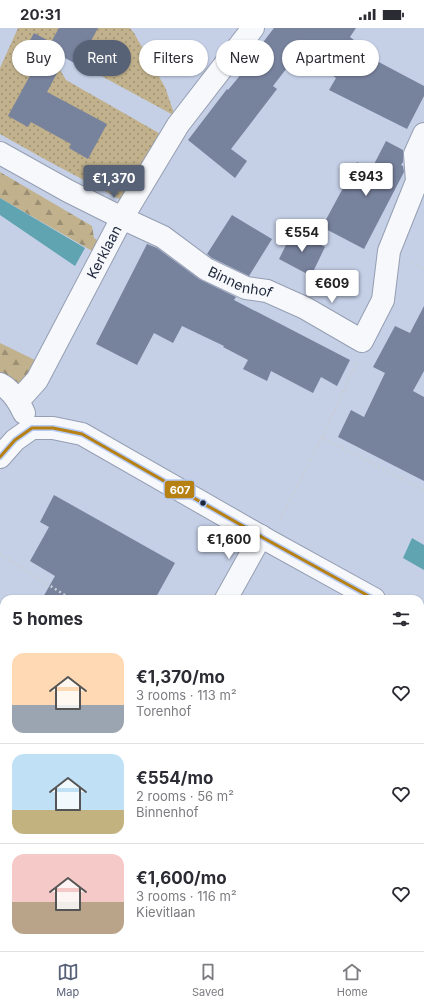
<!DOCTYPE html>
<meta charset="utf-8">
<style>
body{margin:0;font-family:Inter,sans-serif;background:#f2f2f3;color:#2b2b33;height:100vh;display:flex;flex-direction:column;font-size:15px;white-space:nowrap}
*{box-sizing:border-box;margin:0}
p{font-size:13px;color:#7c7c81}
.icon{flex:none;width:22px;height:22px;fill:none;stroke:currentColor;stroke-width:2;stroke-linecap:round;stroke-linejoin:round}
.map{position:relative;flex:1;overflow:hidden}
.drawer{position:absolute;left:0px;top:567px;width:424px;height:356px;display:flex;flex-direction:column;background:#fff;border-radius:12px 12px 0 0;box-shadow:0 1px 3px #0004}
.drawer>*{flex:none}
.banner{position:absolute;left:12px;top:12px;width:400px;height:36px;display:flex;gap:8px}
.price{position:absolute;translate:-50% -34px;padding:0 9px;border-radius:4px;background:#fff;color:#222;font-size:13px;line-height:26px;filter:drop-shadow(0 1px 2px #0008)}
.price::after{content:'';position:absolute;left:50%;top:24px;width:12px;height:9px;margin-left:-6px;background:inherit;clip-path:polygon(0 0,100% 0,50% 100%)}
.price.selected{background:#586277;color:#fff}
ul{padding:0;list-style:none}
li{display:flex;align-items:center;gap:12px;height:100px;padding:0 12px}
li+li{border-top:1px solid #e1e1e2}
li span{display:grid;place-items:center;flex:none;width:112px;height:80px;border-radius:12px;color:#555}
li>.icon{margin-inline-start:auto}
span .icon{width:48px;height:48px;fill:#fffc;stroke-width:1}
li b{font-size:17px}
h2{display:flex;justify-content:space-between;align-items:center;height:48px;padding:0 12px;font-size:17px}
.tag{padding:0 14px;border-radius:18px;background:#fff;box-shadow:0 1px 3px #0004;font-size:14px;line-height:36px}
.tag.selected{background:#586277;color:#fff}
.status{display:flex;justify-content:space-between;align-items:center;height:28px;padding:0 20px;background:#fff;direction:ltr}
.status svg{height:11px;fill:currentColor}
.dock{display:flex;justify-content:space-around;align-items:center;height:56px;border-top:1px solid #e1e1e2;background:#fff;font-size:11px;color:#7c7c81}
.dock a{display:grid;justify-items:center;gap:2px}
.dock .selected{color:#586277}
.map>svg:first-child{display:block}
.grass{fill:url(#grass-dots)}
.forest{fill:url(#forest-firs)}
.water{fill:#60a3b1}
.building{fill:#77829d}
.lines{fill:none;stroke-linecap:round;stroke-linejoin:round}
.street-casing{stroke:#959eb2;stroke-width:24}
.path{stroke:#c9cdd4;stroke-width:2.5;stroke-dasharray:2 3;stroke-linecap:butt}
.street{stroke:#f6f8fb;stroke-width:22}
.bus-1-casing{stroke:#b6caf6;stroke-width:6}
.bus-1{stroke:#b68012;stroke-width:3}
.bus-dot{fill:#1d263b;stroke:#b6caf6;stroke-width:1.5}
.labels{text-anchor:middle;stroke-width:4;stroke-linejoin:round;paint-order:stroke}
.street-label{font-size:14px;fill:#1d263b;stroke:#b6caf6}
.line-badge{stroke:#b6caf6;stroke-width:1.5}
.badge-label{font-size:11px;text-anchor:middle;font-weight:bold;fill:#fff}
</style>
<div class="status"><b>20:31</b><svg viewBox="0 0 49 12"><path d="M0 12V9h3v3zM5 12V6h3v6zM10 12V3h3v9zM15 12V0h3v12zM26 1h20v11H26zM47 4h2v5h-2z"/></svg></div>
<div class="map">
<svg width="424" height="923" viewBox="0 0 424 923">
<defs>
<pattern id="grass-dots" width="8" height="8" patternUnits="userSpaceOnUse"><rect width="8" height="8" fill="#c1b18c"/><path d="M2 2h.1M6 6h.1" fill="none" stroke="#9c9074" stroke-width="1.8" stroke-linecap="round"/></pattern>
<pattern id="forest-firs" width="22" height="20" patternUnits="userSpaceOnUse"><rect width="22" height="20" fill="#c1b18c"/><path d="M5 1l3.5 6h-7zM16 11l3.5 6h-7z" fill="#9c9074"/></pattern>
</defs>
<rect width="100%" height="100%" fill="#c5d0e7"/>
<path class="grass" d="M18,0H130L134,5L165,59L175,88L83,38L72,19L59,40L66,52L164,108L127,175L48,133L0,106V40Z
M4,778V822L0,823V785Z
M424,885V923H403L405,919H420V892Z
M215,919H301L299,923H222Z"/>
<path class="forest" d="M0,144L92,198L94,210L100,214L94,224L0,170Z
M0,315L37,333L22,360L0,350Z"/>
<path class="water" d="M0,170L85,220L75,238L0,187Z
M412,510L424,517V542L403,530Z"/>
<path class="building" d="M59,0H98L78,37L65,30L47,64L107,96L88,131L69,120L71,116L31,94L28,99L8,88L39,31L24,23L34,5L51,14Z
M274,0H356L350,9L362,18L358,23L424,58V68L407,101L329,62L336,50L300,23L273,58L277,61L231,121L247,133L235,150L188,112L227,61L228,62L242,45L255,27L254,26Z
M386,113L403,122V134L401,137L403,138L404,144L364,221L322,199L357,134L371,142Z
M232,187L272,211L249,248L212,230L207,226Z
M293,203L325,219L311,248L279,231Z
M147,216L157,220L199,251L236,269L234,272L350,332L337,358L321,349L313,365L271,343L267,353L243,341L248,332L223,319L224,318L182,298L173,315L154,305L137,337L96,316Z
M424,278V343L413,363L424,369V453L338,409L351,382L364,389L385,345L373,339L395,298L410,305Z
M54,467L175,535L155,571H42L55,548L30,533L49,499L40,494Z"/>
<g class="lines">
<defs>
<g id="street">
<path id="s1" d="M0,125L68,163L122,190L163,209L206,241L246,260L267,263L305,280L362,313L383,272L389,223L417,153L415,126L424,106"/>
<path d="M0,356C12,362 19,374 24,385"/>
<path id="s2" d="M18,373L37,352L122,190L178,97L253,0"/>
<path d="M32,400H53L82,406L269,513L374,571"/>
<path d="M0,429L15,412L32,400"/>
<path d="M226,571L261,508"/>
<path d="M420,596L424,598"/>
</g>
</defs>
<use href="#street" class="street-casing"/>
<path class="path" d="M412,235L424,241
M356,335L322,410L424,462
M280,491L322,410
M0,526L71,571
M420,770L424,772
M0,778L4,771
M0,829L4,827
M420,870L424,863
M193,919L200,923
M391,923L394,919"/>
<use href="#street" class="street"/>
<defs>
<path id="bus-1" d="M32,400H53L82,406L269,513L374,571
M0,429L15,412L32,400"/>
</defs>
<use href="#bus-1" class="bus-1-casing"/>
<use href="#bus-1" class="bus-1"/>
</g>
<circle class="bus-dot" cx="203" cy="475" r="3.5"/>
<g class="labels">
<g class="street-label">
<text dy="5" stroke="none"><textPath href="#s2" startOffset="173">Kerklaan</textPath></text>
<text dy="5" stroke="none"><textPath href="#s1" startOffset="274">Binnenhof</textPath></text>
</g>
</g>
<rect class="line-badge" x="164" y="452" width="31" height="19" rx="4" fill="#b68012"/>
<g class="badge-label">
<text x="180" y="466">607</text>
</g>
</svg>
<b class="price" style="left:366px;top:169px">€943</b>
<b class="price selected" style="left:114px;top:171px">€1,370</b>
<b class="price" style="left:302px;top:225px">€554</b>
<b class="price" style="left:332px;top:276px">€609</b>
<b class="price" style="left:229px;top:532px">€1,600</b>
<div class="banner">
<a class="tag">Buy</a>
<a class="tag selected">Rent</a>
<a class="tag">Filters</a>
<a class="tag">New</a>
<a class="tag">Apartment</a>
</div>
<section class="drawer">
<h2>5 homes<svg class="icon" aria-label="filters" viewBox="0 0 24 24"><path d="M4 7h16M4 17h16"/><circle cx="9" cy="7" r="2"/><circle cx="15" cy="17" r="2"/></svg></h2>
<ul>
<li><span style="background:linear-gradient(#ffd9b3 65%,#9aa5b1 0)"><svg class="icon" aria-label="home" viewBox="0 0 24 24"><path d="M3 11l9-7 9 7M6 9v11h12V9"/></svg></span><div><b>€1,370/mo</b><p>3 rooms · 113 m²</p><p>Torenhof</p></div><svg class="icon" aria-label="heart" viewBox="0 0 24 24"><path d="M12 20l-8-8c-3-5 5-10 8-4 3-6 11-1 8 4z"/></svg></li>
<li><span style="background:linear-gradient(#bfe0f5 70%,#c2b280 0)"><svg class="icon" aria-label="home" viewBox="0 0 24 24"><path d="M3 11l9-7 9 7M6 9v11h12V9"/></svg></span><div><b>€554/mo</b><p>2 rooms · 56 m²</p><p>Binnenhof</p></div><svg class="icon" aria-label="heart" viewBox="0 0 24 24"><path d="M12 20l-8-8c-3-5 5-10 8-4 3-6 11-1 8 4z"/></svg></li>
<li><span style="background:linear-gradient(#f6c9c9 60%,#b9a48a 0)"><svg class="icon" aria-label="home" viewBox="0 0 24 24"><path d="M3 11l9-7 9 7M6 9v11h12V9"/></svg></span><div><b>€1,600/mo</b><p>3 rooms · 116 m²</p><p>Kievitlaan</p></div><svg class="icon" aria-label="heart" viewBox="0 0 24 24"><path d="M12 20l-8-8c-3-5 5-10 8-4 3-6 11-1 8 4z"/></svg></li>
</ul>
</section>
</div>
<nav class="dock">
<a class="selected"><svg class="icon" aria-label="map" viewBox="0 0 24 24"><path d="M3 6l6-2 6 2 6-2v14l-6 2-6-2-6 2zM9 4v14M15 6v14"/></svg>Map</a>
<a><svg class="icon" aria-label="saved" viewBox="0 0 24 24"><path d="M7 4h10v16l-5-4-5 4z"/></svg>Saved</a>
<a><svg class="icon" aria-label="home" viewBox="0 0 24 24"><path d="M3 11l9-7 9 7M6 9v11h12V9"/></svg>Home</a>
</nav>
